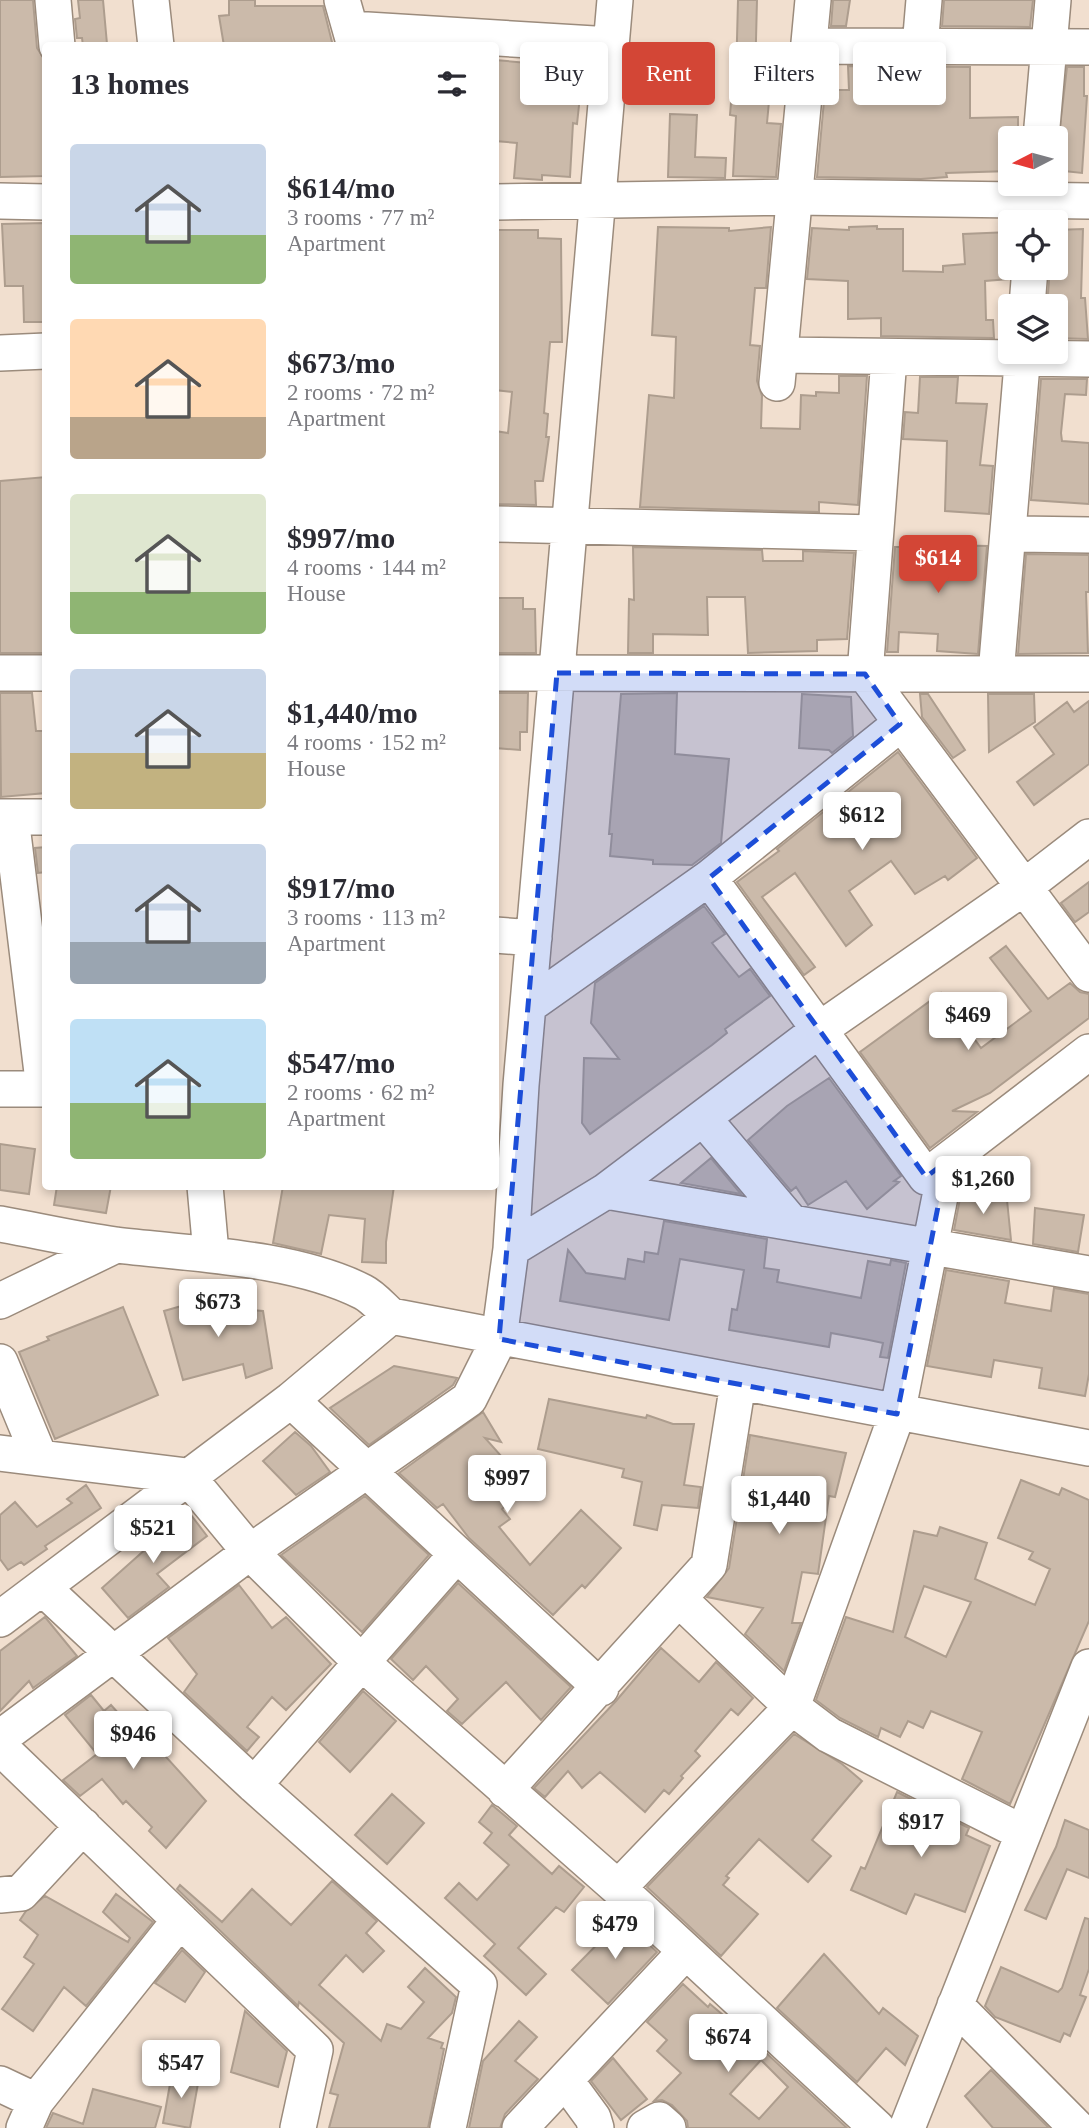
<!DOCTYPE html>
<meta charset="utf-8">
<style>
body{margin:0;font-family:"Times New Roman",serif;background:#f7f7f7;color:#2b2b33;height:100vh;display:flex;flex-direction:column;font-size:26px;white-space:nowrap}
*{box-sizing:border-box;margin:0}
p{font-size:23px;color:#7c7c81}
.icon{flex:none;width:38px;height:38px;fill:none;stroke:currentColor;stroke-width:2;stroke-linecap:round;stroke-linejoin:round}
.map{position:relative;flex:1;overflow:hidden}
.side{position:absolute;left:42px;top:42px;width:457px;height:1148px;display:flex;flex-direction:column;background:#fff;border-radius:7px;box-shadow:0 4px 10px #0003}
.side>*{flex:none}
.top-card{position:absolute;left:520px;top:42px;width:464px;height:63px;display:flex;gap:14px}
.needle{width:46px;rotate:264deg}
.controls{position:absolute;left:998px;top:126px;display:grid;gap:14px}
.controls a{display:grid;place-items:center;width:70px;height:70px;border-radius:7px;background:#fff;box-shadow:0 4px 10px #0003;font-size:35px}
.price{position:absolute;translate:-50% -60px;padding:0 16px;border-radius:7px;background:#fff;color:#222;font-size:23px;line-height:46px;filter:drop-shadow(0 2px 4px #0008)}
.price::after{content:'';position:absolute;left:50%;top:42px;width:21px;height:16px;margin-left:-10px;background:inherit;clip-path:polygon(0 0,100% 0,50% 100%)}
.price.on{background:#d34636;color:#fff}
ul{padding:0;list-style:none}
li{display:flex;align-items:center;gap:21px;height:175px;padding:0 28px}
li span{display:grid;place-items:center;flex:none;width:196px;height:140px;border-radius:7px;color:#555}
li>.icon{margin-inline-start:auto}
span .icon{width:84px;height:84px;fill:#fffc;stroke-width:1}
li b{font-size:30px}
h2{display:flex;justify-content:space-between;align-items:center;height:84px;padding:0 28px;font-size:30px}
.chip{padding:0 24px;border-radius:7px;background:#fff;box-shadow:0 4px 10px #0003;font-size:24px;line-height:63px}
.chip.on{background:#d34636;color:#fff}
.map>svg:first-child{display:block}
.building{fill:#cbbaaa;stroke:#ad9d8e;stroke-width:2;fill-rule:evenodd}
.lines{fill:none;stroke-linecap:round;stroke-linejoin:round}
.minor-casing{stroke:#9b8b7c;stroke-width:38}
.minor{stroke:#fff;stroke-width:35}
.marked{fill:#1d4ed8;fill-opacity:0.2;stroke:#1d4ed8;stroke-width:5;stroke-dasharray:14 9;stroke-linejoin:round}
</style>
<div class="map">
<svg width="1089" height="2128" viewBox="0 0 1089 2128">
<rect width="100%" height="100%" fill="#f1dfcf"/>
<path class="building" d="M0,0H33L37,48L46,62V176L0,177Z
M78,0H103L107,44L83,46L82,38H77L75,19L80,18Z
M229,0H255V6H323L333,46H224L219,16L229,15Z
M738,0H757L755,79L771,80L767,123L781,124L776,177L733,176L736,116L730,115L733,78H736Z
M833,0H850L846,26H831Z
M944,0H1033L1030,27L942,26Z
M495,60L583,68L577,124L573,123L570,177L542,175V180L514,178L517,143L495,141Z
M848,66L970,67V118L1018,117V138H1010V171L946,173L947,177L921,179L817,177L825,90H849Z
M1067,67H1084V96H1087L1082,173L1055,170Z
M670,114L697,115L695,157L726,158L725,178L668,177Z
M46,223V322H24L23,286H5L2,224Z
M877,226V229H903V271L943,272V266L965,264L963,234L1010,232L1009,279L985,281L986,320H993L994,338L881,336V318L848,319V281L807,279L812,228L849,230V227Z
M658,227L729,228V231L771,227L766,288H755L750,345L760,346L757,381L762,396L761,428L800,429L801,395L816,396V392L839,393V376H867L858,505L819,502V512L640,507L649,395L674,398L676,337L652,335Z
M1083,229L1081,298H1085L1088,339L1055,338V306H1047L1050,268H1055V230Z
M495,230H538V238L561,239L562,342H550L544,413L548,414L546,437H549L543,481H535L536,505L495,504V431L508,433L512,392L495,390Z
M920,377H958L956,403L987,404L980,465L993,466L989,514L945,511L947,441L903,439L905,412L918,413Z
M1041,379H1087L1086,395L1065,394L1061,433L1062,441L1089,443V504L1031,500Z
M46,477V653H0V481Z
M902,544L987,546L978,654L937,651L938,634L899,632L898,652H887L895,547H902Z
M633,547L762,550L763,561H803V551L854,553L847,639L817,640V651L748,653L745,597H707L708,635L653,634V653H628L629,599L634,600Z
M1026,554L1089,555V592H1086L1088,653L1018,654Z
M495,598H523V609H535L536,653H495Z
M0,693H32L36,731H44L46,793L1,797Z
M495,693H528L527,732H520V750L495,748Z
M677,693L675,754L729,759L721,843L692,865L653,864V860L610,856L612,834H609L621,694Z
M802,694L851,697L853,736L832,753L829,750L799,748Z
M920,694H928L965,750L953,758L922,717Z
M988,694H1034L1035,722L989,752Z
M1089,701V764L1034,805L1017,782L1054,754L1034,727L1067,702L1074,712Z
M898,752L977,858L948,880L945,876L915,894L891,861L849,891L872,925L846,946L795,873L762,897L815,967L804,975L737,882L779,851L777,849Z
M46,847V872L38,873L35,848Z
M1089,882V912L1075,922L1061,903Z
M704,906L725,934L712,943L739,977L750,969L770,996L725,1029L727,1033L712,1045L590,1134L582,1123L584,1058L619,1059L591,1023L595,983Z
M1006,946L1048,999L1070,983L1080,992L1089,994V1018L990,1093L952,1111L977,1112L930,1148L860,1052L941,993L981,1048L1031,1011L990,958Z
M829,1078L901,1176L894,1181L899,1182L867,1209L846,1181L808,1205L796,1187L791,1191L748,1140L787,1106Z
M0,1144L35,1149L29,1194L0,1190Z
M711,1158L741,1194L681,1183Z
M57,1186H111L106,1213L54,1205Z
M283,1186H394L386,1242V1263L362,1262L365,1219L329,1215L321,1254L273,1243Z
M961,1193L1007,1200L1011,1240L954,1230Z
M1035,1208L1084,1215L1078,1252L1033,1244Z
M664,1221L767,1239L764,1268L779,1270L777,1282L861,1298L868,1261L890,1265L891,1260L906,1263L888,1358L880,1357L883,1343L869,1340L831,1333L829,1347L729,1330L732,1309L737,1310L744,1270L680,1259L669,1320L560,1301L568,1250L586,1273L625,1279L628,1259L644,1262L645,1252L658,1254Z
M946,1270L1009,1281L1005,1303L1051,1311L1054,1288L1089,1294V1374L1085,1396L1039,1388L1042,1368L994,1360L991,1377L927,1366Z
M199,1301L200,1305L263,1311L272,1368L246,1378L243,1364L183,1380L164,1311Z
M123,1307L158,1395L55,1439L19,1352L49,1340L47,1337Z
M394,1366L457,1378L453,1385L369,1445L330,1408Z
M549,1399L646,1418L647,1415L673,1424H694L684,1485L701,1487L698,1508L662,1505L657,1530L634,1525L642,1482L622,1477L624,1469L538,1449Z
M483,1412L501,1442L485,1438L527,1485L502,1509L510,1519L499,1527L530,1565L581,1510L621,1548L585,1588L582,1585L553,1615L469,1538L443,1504L437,1508L399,1473Z
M295,1432L311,1446L330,1472L296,1495L263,1461Z
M750,1435L846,1453L835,1497L829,1496L818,1574L802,1572L792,1623H801L784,1671L745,1634L763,1608L707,1597L729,1568Z
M1021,1480L1059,1495L1062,1488L1089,1500V1621L1010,1804L962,1779L982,1732L931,1711L923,1728L908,1721L900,1737L881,1728L878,1737L840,1718L816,1700L846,1617L893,1632L914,1531L937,1536L940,1527L987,1543L975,1579L1035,1605L1050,1569L1029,1559L1033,1552L998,1538ZM924,1586L971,1602L946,1657L905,1637Z
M86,1485L101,1508L45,1546L47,1549L24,1565L21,1562L8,1570L0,1559V1515L15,1502L37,1527L72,1503L67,1499Z
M365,1496L429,1555L362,1632L281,1555Z
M188,1511L207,1536L157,1574L169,1587L128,1618L102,1588L148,1547L145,1543Z
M458,1583L571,1687L541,1720L506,1682L462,1724L447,1711L458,1699L426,1666L413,1680L391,1659Z
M239,1585L272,1628L286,1617L331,1664L286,1710L272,1697L247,1727L259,1737L247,1751L184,1692L197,1674L168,1638Z
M45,1617L77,1656L33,1688L29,1681L0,1711V1651Z
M661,1648L699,1682L716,1662L753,1698L738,1715L731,1709L695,1751L700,1756L681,1776L683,1778L669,1794L664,1790L645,1812L600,1772L582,1788L568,1771L545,1797L534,1788L616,1701Z
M363,1691L396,1721L350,1772L319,1742Z
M91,1695L104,1711L111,1705L134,1731L138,1726L206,1801L166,1848L149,1831L152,1827L126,1801L123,1804L102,1779L80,1796L63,1780L97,1754L65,1715Z
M794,1734L842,1764L862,1781L812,1840L831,1856L808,1882L759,1839L726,1876L729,1878L723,1885L758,1914L721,1956L647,1887Z
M897,1792L969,1828L966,1835L990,1846L965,1912L915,1894L906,1914L851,1890L861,1867L865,1869Z
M392,1794L424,1823L387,1864L355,1835Z
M492,1805L517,1826L509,1835L552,1874L559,1866L584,1887L564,1912L556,1907L518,1948L546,1974L526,1995L484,1956L495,1944L445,1898L459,1883L477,1900L509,1865L484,1843L492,1833L479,1822Z
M1065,1820L1089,1830V1878L1067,1869L1046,1919L1025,1910L1056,1847Z
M332,1881L377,1921L366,1933L384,1951L363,1972L346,1955L319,1985L381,2041L387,2024L401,2029L424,2002L408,1987L425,1968L456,1997L452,2013L428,2038L443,2043L441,2048L444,2049L428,2128H329L338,2095L330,2093L344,2043L299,2002L298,2006L177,1889L180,1885L222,1922L252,1889L291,1925Z
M116,1894L153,1922L86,2006L64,1987L33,2031L2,2009L34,1964L24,1957L38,1935L20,1920L26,1911L45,1896L128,1942L130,1938L103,1912Z
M1085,1918L1089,1919V1969L1080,1995L1086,1997L1070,2036L1064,2033L1060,2042L995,2017L985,2006L1001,1967L1058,1992L1062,1988Z
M622,1919L657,1952L608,2004L572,1970Z
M182,1950L205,1972L185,2002L155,1983Z
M824,1954L879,2014L883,2008L918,2036L905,2065L886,2048L857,2082L777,2008Z
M683,1984L708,2007L710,2004L748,2036L847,2128H688L687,2121L672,2105L662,2100L654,2101L681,2073L657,2051L667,2040L647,2022ZM761,2060L788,2087L759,2119L730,2094Z
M245,2011L287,2051L278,2087L231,2072Z
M519,2021L537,2037L515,2061L538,2079L505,2114L500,2128H469L483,2061Z
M613,2058L647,2099L621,2120L591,2081Z
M991,2070L1049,2128H993L965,2096Z
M172,2073L199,2078L190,2128L163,2123Z
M93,2089L161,2107L155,2128H46L53,2113L83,2124Z"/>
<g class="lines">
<defs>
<path id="minor" d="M53,0L57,46
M151,0L156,46
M342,0L355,46
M351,29L611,45
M809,46L1089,47
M920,47L924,0
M1041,138L1053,0
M0,201L46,202
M495,202L795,197L1089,201
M1027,306L1030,268
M0,353L46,351
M780,355L1089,359
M889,358L865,674L1089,974
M777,383L813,0
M495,524L875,533
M1008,534L1089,535
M0,673H46
M495,673L1089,674
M996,674L1023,352
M0,817H46
M11,817L44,1089
M709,878L926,1177L1089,1052
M495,935L534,938
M528,1006L709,878L900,724
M0,1089H46
M703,1118L790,1221
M205,1186L211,1253
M606,1191L1089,1274
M0,1224C39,1231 77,1240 116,1245C192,1254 294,1257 363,1292C373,1297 382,1308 391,1316L1089,1448
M511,1249L606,1191L819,1030L1023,888L1089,837
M0,1301L116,1245
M0,1362L39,1456
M291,1400L601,1688
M0,1453L187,1476L250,1552L360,1661L618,1888L877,2128
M43,1588L254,1785L479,1985L448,2128
M680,1600L792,1707L829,1735L1023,1833
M0,1619L291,1400L391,1316
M0,1738L250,1552L469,1399L499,1339L511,1249L521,1085L615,0
M0,1747L315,2050L298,2128
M254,1785L456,1555
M505,1790L709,1565L738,1383
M618,1888L792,1707L897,1414L947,1161
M0,1895L21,1893L83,1826
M955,2005L1077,2128
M566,2081L593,2118L596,2128
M0,2084L36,2101
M24,2128L36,2101L180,1920
M520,2128L686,1951
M645,2128L659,2120L668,2128
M907,2128L1089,1667"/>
</defs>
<use href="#minor" class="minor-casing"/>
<use href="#minor" class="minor"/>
</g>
<path class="marked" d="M557,673L865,674L900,724L709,878L926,1177L947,1161L897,1414L499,1339Z"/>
</svg>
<div class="controls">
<a><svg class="needle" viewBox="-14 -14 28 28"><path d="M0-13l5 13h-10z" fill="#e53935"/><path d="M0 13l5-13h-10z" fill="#7c7c81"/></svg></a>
<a><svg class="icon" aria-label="locate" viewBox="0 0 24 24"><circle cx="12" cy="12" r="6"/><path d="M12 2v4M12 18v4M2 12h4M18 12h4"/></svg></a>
<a><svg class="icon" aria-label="layers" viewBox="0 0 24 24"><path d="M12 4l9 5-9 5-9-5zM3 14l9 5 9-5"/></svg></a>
</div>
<b class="price on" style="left:938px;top:595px">$614</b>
<b class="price" style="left:862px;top:852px">$612</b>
<b class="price" style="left:968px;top:1052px">$469</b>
<b class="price" style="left:983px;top:1216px">$1,260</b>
<b class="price" style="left:218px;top:1339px">$673</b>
<b class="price" style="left:507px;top:1515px">$997</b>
<b class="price" style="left:779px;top:1536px">$1,440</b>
<b class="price" style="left:153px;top:1565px">$521</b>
<b class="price" style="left:133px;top:1771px">$946</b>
<b class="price" style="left:921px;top:1859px">$917</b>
<b class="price" style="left:615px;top:1961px">$479</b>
<b class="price" style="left:728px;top:2074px">$674</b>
<b class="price" style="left:181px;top:2100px">$547</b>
<div class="top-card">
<a class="chip">Buy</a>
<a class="chip on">Rent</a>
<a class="chip">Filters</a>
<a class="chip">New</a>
</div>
<section class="side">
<h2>13 homes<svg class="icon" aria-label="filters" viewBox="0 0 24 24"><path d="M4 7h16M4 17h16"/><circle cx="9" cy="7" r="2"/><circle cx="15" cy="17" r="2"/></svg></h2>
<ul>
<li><span style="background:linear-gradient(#c9d6e8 65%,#8fb573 0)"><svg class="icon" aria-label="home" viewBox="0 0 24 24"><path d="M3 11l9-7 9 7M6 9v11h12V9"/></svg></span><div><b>$614/mo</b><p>3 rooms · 77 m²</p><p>Apartment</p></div></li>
<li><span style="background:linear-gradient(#ffd9b3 70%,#b9a48a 0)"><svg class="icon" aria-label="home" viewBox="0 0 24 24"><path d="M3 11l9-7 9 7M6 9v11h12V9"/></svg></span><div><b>$673/mo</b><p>2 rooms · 72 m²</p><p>Apartment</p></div></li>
<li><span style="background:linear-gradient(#dfe7d0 70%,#8fb573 0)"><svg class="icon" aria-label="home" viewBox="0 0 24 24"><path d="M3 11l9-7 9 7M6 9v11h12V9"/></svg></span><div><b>$997/mo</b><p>4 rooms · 144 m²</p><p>House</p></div></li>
<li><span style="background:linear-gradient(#c9d6e8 60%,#c2b280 0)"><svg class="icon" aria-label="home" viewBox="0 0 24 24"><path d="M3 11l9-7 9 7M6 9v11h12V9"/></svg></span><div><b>$1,440/mo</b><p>4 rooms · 152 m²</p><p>House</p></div></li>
<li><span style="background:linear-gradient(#c9d6e8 70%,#9aa5b1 0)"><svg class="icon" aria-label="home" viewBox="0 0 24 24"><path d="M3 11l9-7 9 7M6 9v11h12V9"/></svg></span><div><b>$917/mo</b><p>3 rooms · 113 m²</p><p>Apartment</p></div></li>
<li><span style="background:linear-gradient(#bfe0f5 60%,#8fb573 0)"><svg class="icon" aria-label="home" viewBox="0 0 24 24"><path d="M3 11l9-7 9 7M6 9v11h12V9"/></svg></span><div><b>$547/mo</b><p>2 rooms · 62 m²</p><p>Apartment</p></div></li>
</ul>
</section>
</div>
